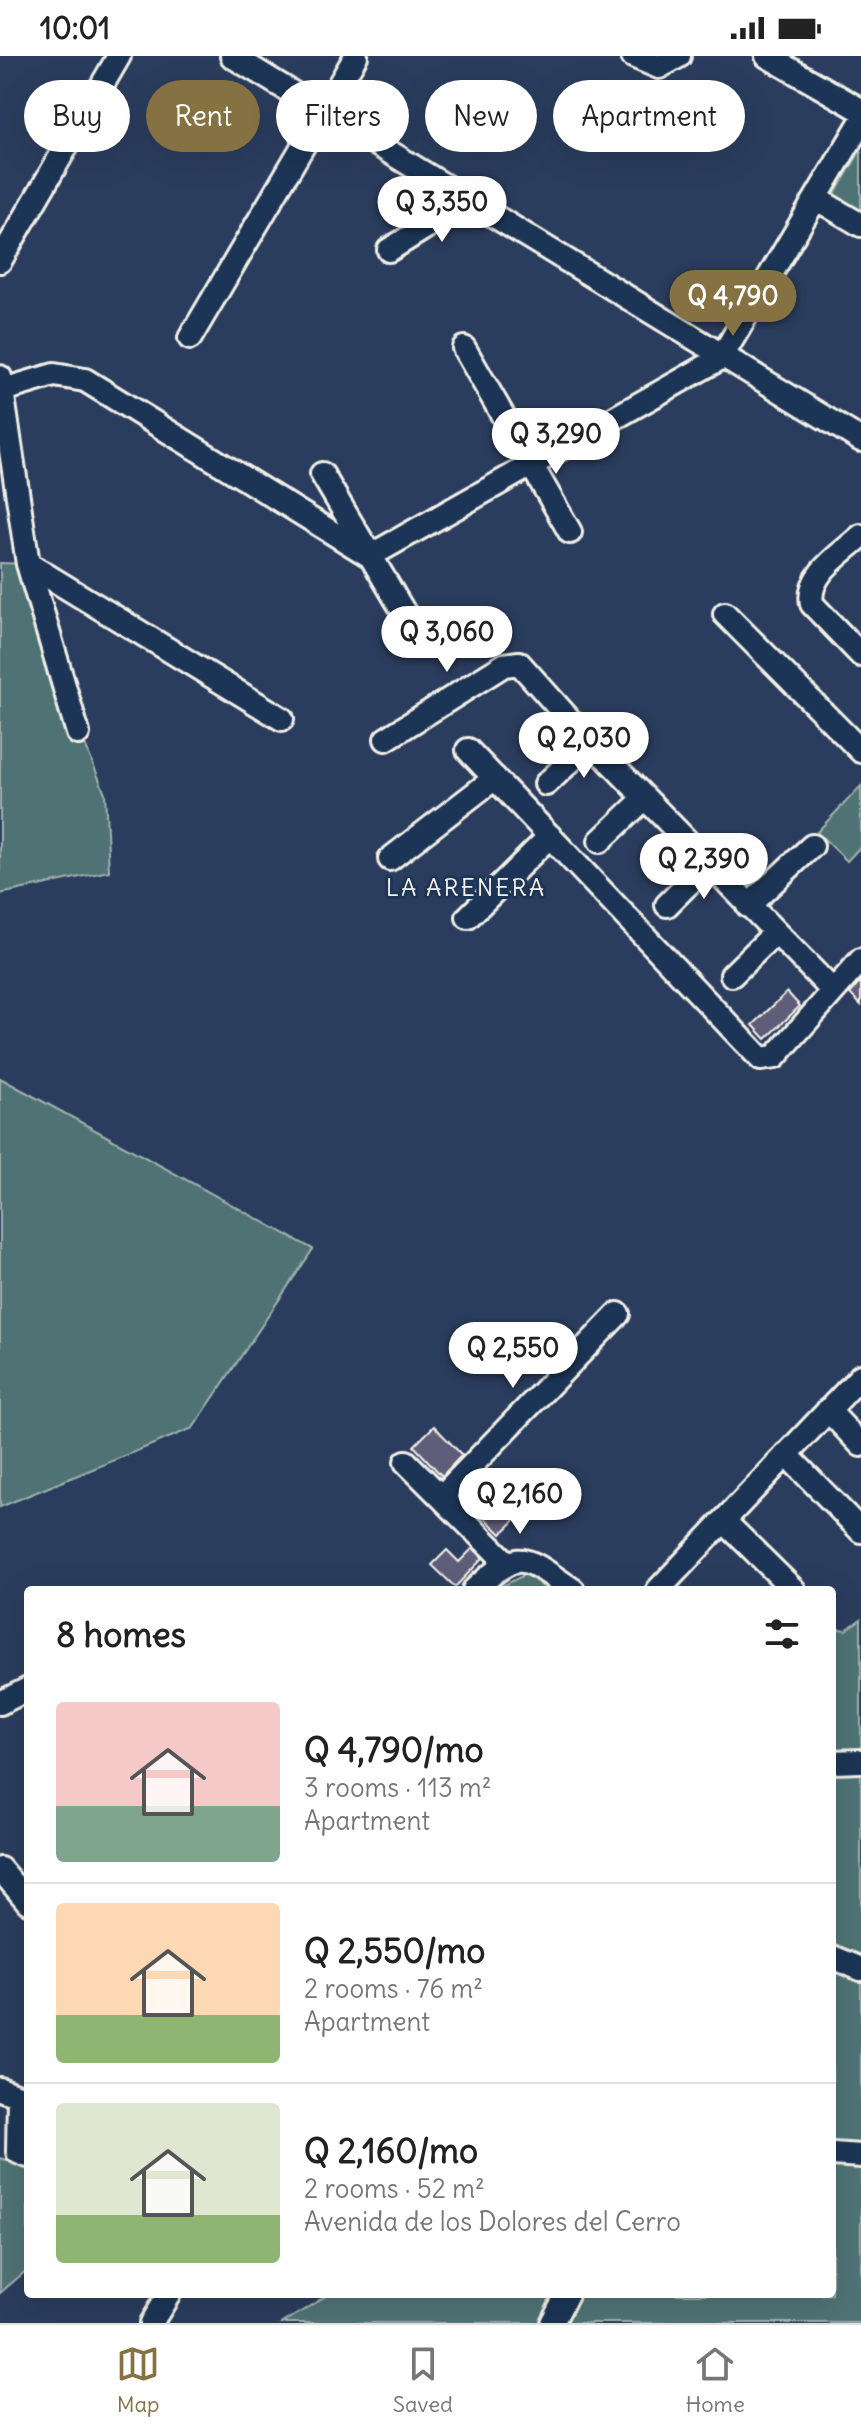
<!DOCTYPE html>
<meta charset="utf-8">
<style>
body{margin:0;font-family:Delius,sans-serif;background:#f6f6f6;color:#222;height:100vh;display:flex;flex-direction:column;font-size:30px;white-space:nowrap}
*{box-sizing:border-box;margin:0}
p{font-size:26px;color:#767676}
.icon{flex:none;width:44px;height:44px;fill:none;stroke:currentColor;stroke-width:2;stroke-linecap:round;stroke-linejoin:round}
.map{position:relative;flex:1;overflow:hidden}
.drawer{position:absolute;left:24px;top:1530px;width:812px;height:712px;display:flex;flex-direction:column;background:#fff;border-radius:8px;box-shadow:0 8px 32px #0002}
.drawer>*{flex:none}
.guide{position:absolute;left:24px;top:24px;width:814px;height:72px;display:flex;gap:16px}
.price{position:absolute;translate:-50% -68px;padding:0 18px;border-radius:28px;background:#fff;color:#222;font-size:26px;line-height:52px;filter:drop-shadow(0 2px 4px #0008)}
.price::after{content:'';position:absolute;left:50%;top:48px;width:24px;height:18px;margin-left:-12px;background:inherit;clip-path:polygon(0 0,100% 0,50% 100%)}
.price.current{background:#857141;color:#fff}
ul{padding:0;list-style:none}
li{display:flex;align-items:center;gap:24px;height:200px;padding:0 32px}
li+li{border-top:2px solid #e0e0e0}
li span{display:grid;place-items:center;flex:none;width:224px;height:160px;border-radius:8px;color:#555}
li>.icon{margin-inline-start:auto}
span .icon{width:96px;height:96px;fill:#fffc;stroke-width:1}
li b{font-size:34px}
h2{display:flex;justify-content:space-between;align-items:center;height:96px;padding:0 32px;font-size:34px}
.pill{padding:0 28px;border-radius:36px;background:#fff;box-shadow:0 8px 32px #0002;font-size:28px;line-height:72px}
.pill.current{background:#857141;color:#fff}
.status{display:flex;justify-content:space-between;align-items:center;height:56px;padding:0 40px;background:#fff;direction:ltr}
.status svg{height:22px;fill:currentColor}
.menu{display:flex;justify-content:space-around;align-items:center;height:112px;border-top:2px solid #e0e0e0;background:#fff;font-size:22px;color:#767676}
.menu a{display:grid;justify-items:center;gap:4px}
.menu .current{color:#857141}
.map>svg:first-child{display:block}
.green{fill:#507374;stroke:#a2b2ae;stroke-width:2}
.building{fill:#615d7a;stroke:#f4f1e8;stroke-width:2}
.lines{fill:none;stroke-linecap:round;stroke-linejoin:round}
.minor-casing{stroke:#f4f1e8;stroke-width:28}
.minor{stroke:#1d3557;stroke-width:22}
.labels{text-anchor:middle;stroke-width:6;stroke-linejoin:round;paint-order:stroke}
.neighbourhood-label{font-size:24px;letter-spacing:2px;fill:#f4f1e8;stroke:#1d3557}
</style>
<div class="status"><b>10:01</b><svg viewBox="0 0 49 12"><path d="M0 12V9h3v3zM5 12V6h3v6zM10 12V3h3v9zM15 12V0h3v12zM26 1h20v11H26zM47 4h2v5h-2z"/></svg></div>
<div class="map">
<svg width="861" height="2267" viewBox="0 0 861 2267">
<rect width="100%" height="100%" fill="#2b3d5e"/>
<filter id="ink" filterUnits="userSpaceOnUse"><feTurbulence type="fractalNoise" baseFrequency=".0125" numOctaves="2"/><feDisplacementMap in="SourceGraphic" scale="16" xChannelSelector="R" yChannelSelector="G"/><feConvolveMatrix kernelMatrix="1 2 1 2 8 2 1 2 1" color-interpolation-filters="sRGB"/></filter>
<g filter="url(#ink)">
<path class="green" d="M861,94V158L833,141Z
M0,507L28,508L68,648L105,737L109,815L0,838Z
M861,730V790L847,805L817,776Z
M0,1022L313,1193L193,1372L0,1451Z
M526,1518L547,1534H494Z
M861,1563V2267H283L329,2238H832V1572L846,1574Z
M0,2102L28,2111V2213L0,2237Z"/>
<path class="building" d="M861,925V949L850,938Z
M787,936L800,950L766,983L753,969Z
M434,1370L462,1399L442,1420L414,1390Z
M481,1419L521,1458L501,1478L462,1440Z
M473,1492L483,1502L455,1531L432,1509L447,1494L459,1506Z"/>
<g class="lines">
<defs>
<path id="minor" d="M232,0L861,384
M633,0L659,11L679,0
M767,0L861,54
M817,143L861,169
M389,194L471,143
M0,205L119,0
M190,282L356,0
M464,292L570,476
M0,321L28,508L78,677
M3,334L54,319L85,324L370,500L721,302L861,66
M322,418L412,570
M861,480C842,498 806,518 812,548L861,599
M28,508L282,663
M725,558L861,695
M386,683L504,609L519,607L577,672L832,934
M468,694L761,1003L775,1001L861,904
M546,728L591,686
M600,785L645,742
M390,803L495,722
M667,849L708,808
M748,850L812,790
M468,861L550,780
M732,919L775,877
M828,1354L861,1389
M786,1398L861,1475
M406,1406L506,1506
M441,1441L618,1258
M724,1465L794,1534
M474,1534C522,1490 522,1500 573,1534
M658,1534L861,1320
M0,1647L28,1633
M832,1706L861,1705
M0,1813L28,1846
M832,1901L861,1913
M0,2033L19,2040L18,2096L28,2100
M832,2098L861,2100
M151,2267L169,2238
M552,2267L567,2238"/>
</defs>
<use href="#minor" class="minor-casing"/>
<use href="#minor" class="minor"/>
</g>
</g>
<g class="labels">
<g class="neighbourhood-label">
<text x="466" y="840">LA ARENERA</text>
</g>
</g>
</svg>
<b class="price" style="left:442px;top:188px">Q 3,350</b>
<b class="price current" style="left:733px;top:282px">Q 4,790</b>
<b class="price" style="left:556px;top:420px">Q 3,290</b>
<b class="price" style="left:447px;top:618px">Q 3,060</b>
<b class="price" style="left:584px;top:724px">Q 2,030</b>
<b class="price" style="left:704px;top:845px">Q 2,390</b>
<b class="price" style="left:513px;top:1334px">Q 2,550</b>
<b class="price" style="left:520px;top:1480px">Q 2,160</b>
<div class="guide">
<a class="pill">Buy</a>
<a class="pill current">Rent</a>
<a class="pill">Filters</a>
<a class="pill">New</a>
<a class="pill">Apartment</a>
</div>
<section class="drawer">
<h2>8 homes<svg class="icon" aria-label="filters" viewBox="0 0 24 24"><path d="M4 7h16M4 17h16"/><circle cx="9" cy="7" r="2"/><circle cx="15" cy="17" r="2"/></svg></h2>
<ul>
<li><span style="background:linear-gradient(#f6c9c9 65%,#7fa58c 0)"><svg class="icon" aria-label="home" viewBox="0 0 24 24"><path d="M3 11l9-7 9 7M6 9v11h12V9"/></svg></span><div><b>Q 4,790/mo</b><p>3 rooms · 113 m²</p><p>Apartment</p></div></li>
<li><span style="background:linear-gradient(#ffd9b3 70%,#8fb573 0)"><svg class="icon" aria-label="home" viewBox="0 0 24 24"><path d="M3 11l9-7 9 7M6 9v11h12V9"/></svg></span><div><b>Q 2,550/mo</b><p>2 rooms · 76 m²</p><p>Apartment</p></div></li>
<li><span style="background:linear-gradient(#dfe7d0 70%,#8fb573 0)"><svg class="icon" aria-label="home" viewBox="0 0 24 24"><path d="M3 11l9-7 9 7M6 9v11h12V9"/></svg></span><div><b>Q 2,160/mo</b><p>2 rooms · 52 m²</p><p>Avenida de los Dolores del Cerro</p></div></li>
</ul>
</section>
</div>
<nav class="menu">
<a class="current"><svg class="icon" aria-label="map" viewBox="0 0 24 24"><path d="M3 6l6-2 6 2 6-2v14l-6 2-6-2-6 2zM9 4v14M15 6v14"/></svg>Map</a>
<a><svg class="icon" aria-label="saved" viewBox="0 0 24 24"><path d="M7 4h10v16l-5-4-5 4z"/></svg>Saved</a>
<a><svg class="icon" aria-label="home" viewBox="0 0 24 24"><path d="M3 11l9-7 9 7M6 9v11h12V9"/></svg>Home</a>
</nav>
